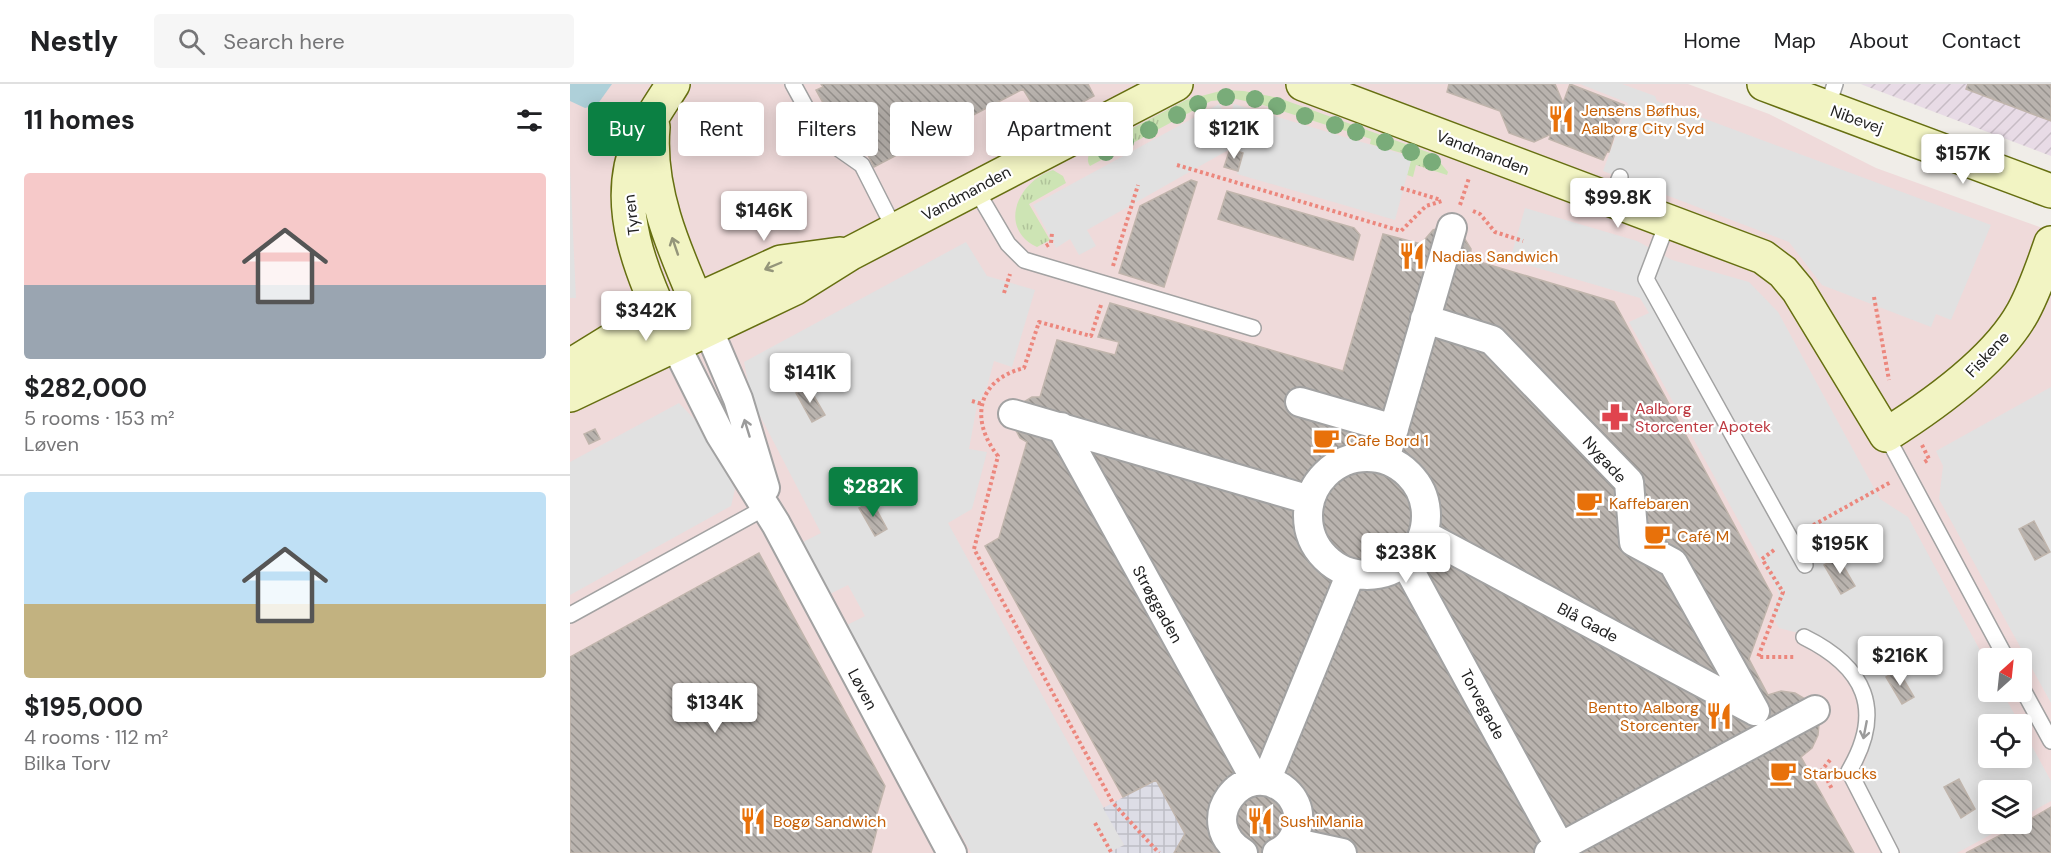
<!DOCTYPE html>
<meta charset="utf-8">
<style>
body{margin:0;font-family:"DM Sans",sans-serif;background:#f6f6f6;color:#202124;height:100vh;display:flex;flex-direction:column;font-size:22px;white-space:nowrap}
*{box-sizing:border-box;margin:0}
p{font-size:20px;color:#757577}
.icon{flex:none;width:33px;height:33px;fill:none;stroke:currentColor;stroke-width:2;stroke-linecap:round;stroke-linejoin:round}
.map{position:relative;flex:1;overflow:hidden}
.side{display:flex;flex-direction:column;background:#fff;width:570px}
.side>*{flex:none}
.banner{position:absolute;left:18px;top:18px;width:570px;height:54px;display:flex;gap:12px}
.needle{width:39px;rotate:27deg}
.tools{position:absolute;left:1408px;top:564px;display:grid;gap:12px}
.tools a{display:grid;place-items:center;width:54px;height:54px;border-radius:6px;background:#fff;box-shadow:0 3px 15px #0003;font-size:30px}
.price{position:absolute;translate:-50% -51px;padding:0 14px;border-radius:6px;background:#fff;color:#222;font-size:20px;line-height:39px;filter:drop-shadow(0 2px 3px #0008)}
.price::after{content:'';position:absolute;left:50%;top:36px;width:18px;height:14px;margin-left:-9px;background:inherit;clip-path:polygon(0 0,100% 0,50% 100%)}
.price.on{background:#0b8043;color:#fff}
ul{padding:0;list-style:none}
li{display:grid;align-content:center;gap:12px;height:318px;padding:0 24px}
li+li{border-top:2px solid #e0e0e0}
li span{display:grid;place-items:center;height:186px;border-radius:6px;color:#555}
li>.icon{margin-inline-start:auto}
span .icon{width:108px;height:108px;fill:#fffc;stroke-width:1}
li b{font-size:26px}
h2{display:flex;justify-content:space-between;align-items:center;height:72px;padding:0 24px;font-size:26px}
.pill{padding:0 21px;border-radius:6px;background:#fff;box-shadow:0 3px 15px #0003;font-size:21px;line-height:54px}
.pill.on{background:#0b8043;color:#fff}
header{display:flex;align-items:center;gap:36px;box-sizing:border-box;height:84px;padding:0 30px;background:#fff;border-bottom:2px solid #e0e0e0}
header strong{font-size:28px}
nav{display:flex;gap:33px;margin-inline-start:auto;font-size:21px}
.search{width:420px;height:54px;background:#f6f6f6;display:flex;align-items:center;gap:15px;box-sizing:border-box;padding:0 21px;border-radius:6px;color:#757577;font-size:22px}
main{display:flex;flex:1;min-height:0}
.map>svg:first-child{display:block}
.commercial{fill:#efdada;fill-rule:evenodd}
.industrial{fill:url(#industrial-furrows)}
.grass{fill:url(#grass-tufts)}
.parking{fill:#e1e1e1}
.plaza{fill:url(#plaza-grid)}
.water{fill:#aed0d9}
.building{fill:url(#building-back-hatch);stroke:#c0b5ac;stroke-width:1.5}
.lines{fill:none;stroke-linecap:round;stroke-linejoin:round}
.lane-casing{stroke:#a2a2a2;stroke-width:18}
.street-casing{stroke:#a2a2a2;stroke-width:32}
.secondary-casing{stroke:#666f11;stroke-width:36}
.path{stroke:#ec877d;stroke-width:4;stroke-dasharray:3 3;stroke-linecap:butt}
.lane{stroke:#fff;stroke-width:15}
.street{stroke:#fff;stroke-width:28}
.secondary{stroke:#f2f4c3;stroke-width:33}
.tree{fill:#79ac79}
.oneway{stroke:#94957a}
.oneway2{stroke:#9b9b9b}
.labels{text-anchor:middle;stroke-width:4.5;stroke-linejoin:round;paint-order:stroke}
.food-label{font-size:16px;fill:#c56008;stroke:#fff;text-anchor:start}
.street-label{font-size:16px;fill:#212121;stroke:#fff}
.health-label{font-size:16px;fill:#be3a42;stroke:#fff;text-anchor:start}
</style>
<header>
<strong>Nestly</strong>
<div class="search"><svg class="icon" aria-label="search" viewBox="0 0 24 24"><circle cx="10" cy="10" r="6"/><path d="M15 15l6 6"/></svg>Search here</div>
<nav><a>Home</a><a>Map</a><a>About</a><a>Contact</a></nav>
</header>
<main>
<section class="side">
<h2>11 homes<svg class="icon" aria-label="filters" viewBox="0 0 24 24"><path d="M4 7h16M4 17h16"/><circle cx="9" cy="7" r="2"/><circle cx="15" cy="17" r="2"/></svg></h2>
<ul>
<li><span style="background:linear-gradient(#f6c9c9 60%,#9aa5b1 0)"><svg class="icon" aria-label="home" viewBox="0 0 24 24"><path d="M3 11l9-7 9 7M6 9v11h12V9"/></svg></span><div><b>$282,000</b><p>5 rooms · 153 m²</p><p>Løven</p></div></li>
<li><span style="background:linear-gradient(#bfe0f5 60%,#c2b280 0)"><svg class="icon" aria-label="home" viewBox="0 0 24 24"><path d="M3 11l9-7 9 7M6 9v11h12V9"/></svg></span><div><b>$195,000</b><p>4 rooms · 112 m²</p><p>Bilka Torv</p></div></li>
</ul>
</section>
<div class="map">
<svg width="1481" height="769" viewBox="0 0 1481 769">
<defs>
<pattern id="industrial-furrows" width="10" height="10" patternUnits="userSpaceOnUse" patternTransform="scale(1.5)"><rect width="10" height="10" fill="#e8dbe6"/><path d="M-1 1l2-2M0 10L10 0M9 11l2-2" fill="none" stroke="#c7bcc5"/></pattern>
<pattern id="grass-tufts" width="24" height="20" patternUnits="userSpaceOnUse" patternTransform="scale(1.5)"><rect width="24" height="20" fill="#cde4b4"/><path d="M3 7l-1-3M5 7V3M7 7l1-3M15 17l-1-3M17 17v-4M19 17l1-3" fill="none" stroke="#b0c39a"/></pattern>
<pattern id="plaza-grid" width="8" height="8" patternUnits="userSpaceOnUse" patternTransform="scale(1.5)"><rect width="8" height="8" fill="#dddde6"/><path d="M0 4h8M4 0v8" fill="none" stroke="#bdbdc5"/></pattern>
<pattern id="building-back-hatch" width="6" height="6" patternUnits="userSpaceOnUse" patternTransform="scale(1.5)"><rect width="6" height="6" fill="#b9b3ae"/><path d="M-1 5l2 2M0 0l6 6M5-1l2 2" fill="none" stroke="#96918d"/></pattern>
</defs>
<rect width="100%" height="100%" fill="#f0ede8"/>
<path class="commercial" d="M0,0H1118L1199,30L1306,84L1481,147V769H0ZM1419,574H1452V608H1419ZM1419,640H1452V674H1419ZM1419,706H1452V740H1419Z"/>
<path class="industrial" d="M1291,0H1481V72L1293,1Z"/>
<path class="grass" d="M654,6L674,7L709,14L863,70L878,88L877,91L846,81L843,93L837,91L842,72L800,60L801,55L693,21L666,15L641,17L520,82C516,76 518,70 523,65L616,16Z
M483,86L493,92L496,99L459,120L480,156L467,163C427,144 448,97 483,86Z"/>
<path class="parking" d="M1010,0H1052L1085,12L1087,17L1421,141L1381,236L1366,230L1361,243L1252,201L1219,158L1033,87L1058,19Z
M649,20L658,36L664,20L842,73L825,136L667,90L673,69L660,65L517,146L526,162L509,171L500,155L486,164L463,121Z
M0,83L6,214H0Z
M955,124L1067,157L1102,176L1179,198L1208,228L1310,415L1338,433L1419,583V608H1432L1450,640H1419V674H1452V644L1481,697V717L1452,733V706H1419V740H1440L1387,769H1331L1289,692L1298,670L1303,636L1301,618L1248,554L1209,544L1201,531L1209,510L1059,238L1079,229L1070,214L940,176Z
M396,158L417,192L465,206L442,283L424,277L417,303L407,321L399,365L417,368L402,425L378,439L554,761L538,769H401L277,541L295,532L278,501L260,510L233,458L251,449L187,326L178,298L174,278Z
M1481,303V619L1369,415L1373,382L1366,367Z
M109,319L129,340L165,405L161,422L0,511V378Z"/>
<path class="plaza" d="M586,696L615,750L604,769H538L554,761L533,724Z"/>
<path class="water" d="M0,0H42L27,21L15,24L0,17Z"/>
<path class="building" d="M251,0H518L524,12L474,39L453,5L304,83L282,39L267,44L246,6L253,3Z
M879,0H985L993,19L1000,0L1054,21L1039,68H1037L1033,76L979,55L981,50L964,58L939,49L930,27L877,8Z
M1398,0H1481V37L1396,5Z
M660,65L673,69L668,87L654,83Z
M621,96L627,98L594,203L549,189L570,122Z
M657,107L784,144L790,151L783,176L648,135Z
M873,143L891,149L901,165L900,175L1044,218L1202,511L1179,575L1198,611L1211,607L1225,609L1237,616L1245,626L1249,640L1248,651L1242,664L1231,673L1284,769H604L615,750L586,696L553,713L415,462L429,454L457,358L450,354L442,339L447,322L462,313H470L487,256L545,271L549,258L528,253L540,219L773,287L813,150L851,160L863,146Z
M238,302L255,331L242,338L226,309Z
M25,345L30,355L19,360L14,350Z
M302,417L317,445L305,452L289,424Z
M1464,437L1480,468L1465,476L1449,445Z
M189,469L315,702L303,743L307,745L301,769H0V573Z
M1268,473L1285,502L1271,510L1254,481Z
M1328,586L1344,613L1332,620L1316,593Z
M1389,695L1405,725L1391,734L1374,703Z
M1481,723V769H1396L1452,740Z"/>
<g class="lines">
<defs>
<path id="lane" d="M223,0L252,53L292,81L325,146
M1257,24L1265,0
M405,104L438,160L454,176L683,244
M1041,115L1050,93
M1098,137L1076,195L1235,481
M1316,351L1436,574
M0,531L200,421
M1234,553C1295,583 1315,626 1279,687L1321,769
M1452,604L1481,657"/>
<path id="street" d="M855,235L922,256L1059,398L1064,458L1103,479L1185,627
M139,247L168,315L195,404
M106,262L150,350L206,440L382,769
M730,318L824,345
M443,330L740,416
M491,343L686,697
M738 432a59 59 0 1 1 118 0a59 59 0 1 1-118 0Z
M815,375L882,144
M855,448V451L1185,627
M835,478L990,763
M696,697L781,489
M721,758L772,769
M673,769C623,739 673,671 716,707C724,714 729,725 728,735C728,750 720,763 707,769
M979,769L1245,626"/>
<path id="secondary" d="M733,0L1193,173L1213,188L1228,206L1316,351C1362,322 1426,277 1453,228C1465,206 1473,182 1481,159
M1194,0L1481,107
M83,43C77,111 109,176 135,237
M101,252C73,192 40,121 70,55C79,36 92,18 103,0
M0,282L50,251L211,178L270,170
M0,311L225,204L281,169L606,0"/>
</defs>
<use href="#lane" class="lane-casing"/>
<use href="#street" class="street-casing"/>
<use href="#secondary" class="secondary-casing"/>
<path class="path" d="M607,81L831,147L856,122L872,117
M831,104L871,116
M890,121L899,94
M903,127L910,130L925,148L953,157
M476,162L481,159L482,149
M543,182L568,101
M434,209L440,190
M1304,213L1319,296
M531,221L521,252L469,238L454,284C406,296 400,337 428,372L404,465L543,719L589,769
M402,317L412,320
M1352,361L1359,375L1353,379
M1238,444L1321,398
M1204,466L1192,475L1213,508L1188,573H1226
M1260,676L1252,686L1262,705
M525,739L541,768"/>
<use href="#lane" class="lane"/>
<use href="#street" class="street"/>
<use href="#secondary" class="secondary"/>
</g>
<g class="tree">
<circle cx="656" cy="13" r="9"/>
<circle cx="685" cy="15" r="9"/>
<circle cx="628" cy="20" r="9"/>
<circle cx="707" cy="22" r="9"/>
<circle cx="607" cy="31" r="9"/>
<circle cx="735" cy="32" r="9"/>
<circle cx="765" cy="41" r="9"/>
<circle cx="579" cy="46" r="9"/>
<circle cx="786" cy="48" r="9"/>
<circle cx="555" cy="58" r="9"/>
<circle cx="815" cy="58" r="9"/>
<circle cx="536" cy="68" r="9"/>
<circle cx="841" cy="68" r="9"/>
<circle cx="862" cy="78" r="9"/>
</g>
<defs><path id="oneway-shaft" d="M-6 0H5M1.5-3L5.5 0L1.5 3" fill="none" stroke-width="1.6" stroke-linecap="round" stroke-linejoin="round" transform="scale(1.5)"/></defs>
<g class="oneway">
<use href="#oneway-shaft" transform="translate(105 162) rotate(-109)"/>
<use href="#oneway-shaft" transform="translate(203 182) rotate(157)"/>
</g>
<g class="oneway2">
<use href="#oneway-shaft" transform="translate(177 344) rotate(-107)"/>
<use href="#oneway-shaft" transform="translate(1295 646) rotate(101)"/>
</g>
<defs>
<symbol id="restaurant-bare" viewBox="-9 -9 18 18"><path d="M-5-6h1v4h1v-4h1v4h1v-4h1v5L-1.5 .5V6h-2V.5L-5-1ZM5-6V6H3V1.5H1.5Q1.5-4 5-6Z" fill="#e8710a" stroke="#fff" stroke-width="2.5" paint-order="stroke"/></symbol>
<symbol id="pharmacy-bare" viewBox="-9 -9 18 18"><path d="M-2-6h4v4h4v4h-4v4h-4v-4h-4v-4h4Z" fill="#e0444e" stroke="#fff" stroke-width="2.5" paint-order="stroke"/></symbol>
<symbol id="cafe-bare" viewBox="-9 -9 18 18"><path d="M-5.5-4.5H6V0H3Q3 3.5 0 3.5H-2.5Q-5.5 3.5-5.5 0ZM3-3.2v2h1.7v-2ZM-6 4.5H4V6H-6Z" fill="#e8710a" stroke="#fff" stroke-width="2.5" paint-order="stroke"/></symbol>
</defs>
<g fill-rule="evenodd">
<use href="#restaurant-bare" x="972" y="16" width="38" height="38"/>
<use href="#restaurant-bare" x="823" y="153" width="38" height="38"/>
<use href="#pharmacy-bare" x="1026" y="314" width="38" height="38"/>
<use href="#cafe-bare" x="737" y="337" width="38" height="38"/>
<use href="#cafe-bare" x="1000" y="400" width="38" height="38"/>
<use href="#cafe-bare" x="1068" y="433" width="38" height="38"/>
<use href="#restaurant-bare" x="1130" y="613" width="38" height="38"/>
<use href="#cafe-bare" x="1194" y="670" width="38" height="38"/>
<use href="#restaurant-bare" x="164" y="718" width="38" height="38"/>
<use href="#restaurant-bare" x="671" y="718" width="38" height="38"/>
</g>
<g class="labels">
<g class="food-label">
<text x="1011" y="32">Jensens Bøfhus,<tspan x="1011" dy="18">Aalborg City Syd</tspan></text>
<text x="862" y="178">Nadias Sandwich</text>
<text x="776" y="362">Cafe Bord 1</text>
<text x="1039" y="425">Kaffebaren</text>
<text x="1107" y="458">Café M</text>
<text x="1129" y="629" text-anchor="end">Bentto Aalborg<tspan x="1129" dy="18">Storcenter</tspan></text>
<text x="1233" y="695">Starbucks</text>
<text x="203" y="743">Bogø Sandwich</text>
<text x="710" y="743">SushiMania</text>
</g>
<g class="street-label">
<text transform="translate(1287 35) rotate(20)" y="6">Nibevej</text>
<text transform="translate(913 68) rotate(21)" y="6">Vandmanden</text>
<text transform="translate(396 109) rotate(-28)" y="6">Vandmanden</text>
<text transform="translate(61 131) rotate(-97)" y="6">Tyren</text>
<text transform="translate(1417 270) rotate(-47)" y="6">Fiskene</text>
<text transform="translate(1035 375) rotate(48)" y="6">Nygade</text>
<text transform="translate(588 520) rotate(61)" y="6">Strøggaden</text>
<text transform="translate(1018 538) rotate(28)" y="6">Blå Gade</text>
<text transform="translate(293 605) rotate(62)" y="6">Løven</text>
<text transform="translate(913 620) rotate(62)" y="6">Torvegade</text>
</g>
<g class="health-label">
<text x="1065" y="330">Aalborg<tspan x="1065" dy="18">Storcenter Apotek</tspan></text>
</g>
</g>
</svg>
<div class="tools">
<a><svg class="needle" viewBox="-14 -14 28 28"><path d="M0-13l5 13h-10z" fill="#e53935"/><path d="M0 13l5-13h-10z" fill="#757577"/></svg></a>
<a><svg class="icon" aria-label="locate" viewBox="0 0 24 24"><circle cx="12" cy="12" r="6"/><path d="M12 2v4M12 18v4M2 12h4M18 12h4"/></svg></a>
<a><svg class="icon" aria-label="layers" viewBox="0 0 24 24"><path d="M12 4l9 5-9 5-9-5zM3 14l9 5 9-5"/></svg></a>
</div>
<b class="price" style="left:664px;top:76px">$121K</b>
<b class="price" style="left:1393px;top:101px">$157K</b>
<b class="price" style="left:1048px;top:145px">$99.8K</b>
<b class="price" style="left:194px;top:158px">$146K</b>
<b class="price" style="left:76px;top:258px">$342K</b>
<b class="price" style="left:240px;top:320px">$141K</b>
<b class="price on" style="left:303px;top:434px">$282K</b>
<b class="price" style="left:1270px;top:491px">$195K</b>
<b class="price" style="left:836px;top:500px">$238K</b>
<b class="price" style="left:1330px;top:603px">$216K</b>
<b class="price" style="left:145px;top:650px">$134K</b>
<div class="banner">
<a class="pill on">Buy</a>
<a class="pill">Rent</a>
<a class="pill">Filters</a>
<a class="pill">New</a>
<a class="pill">Apartment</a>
</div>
</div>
</main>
